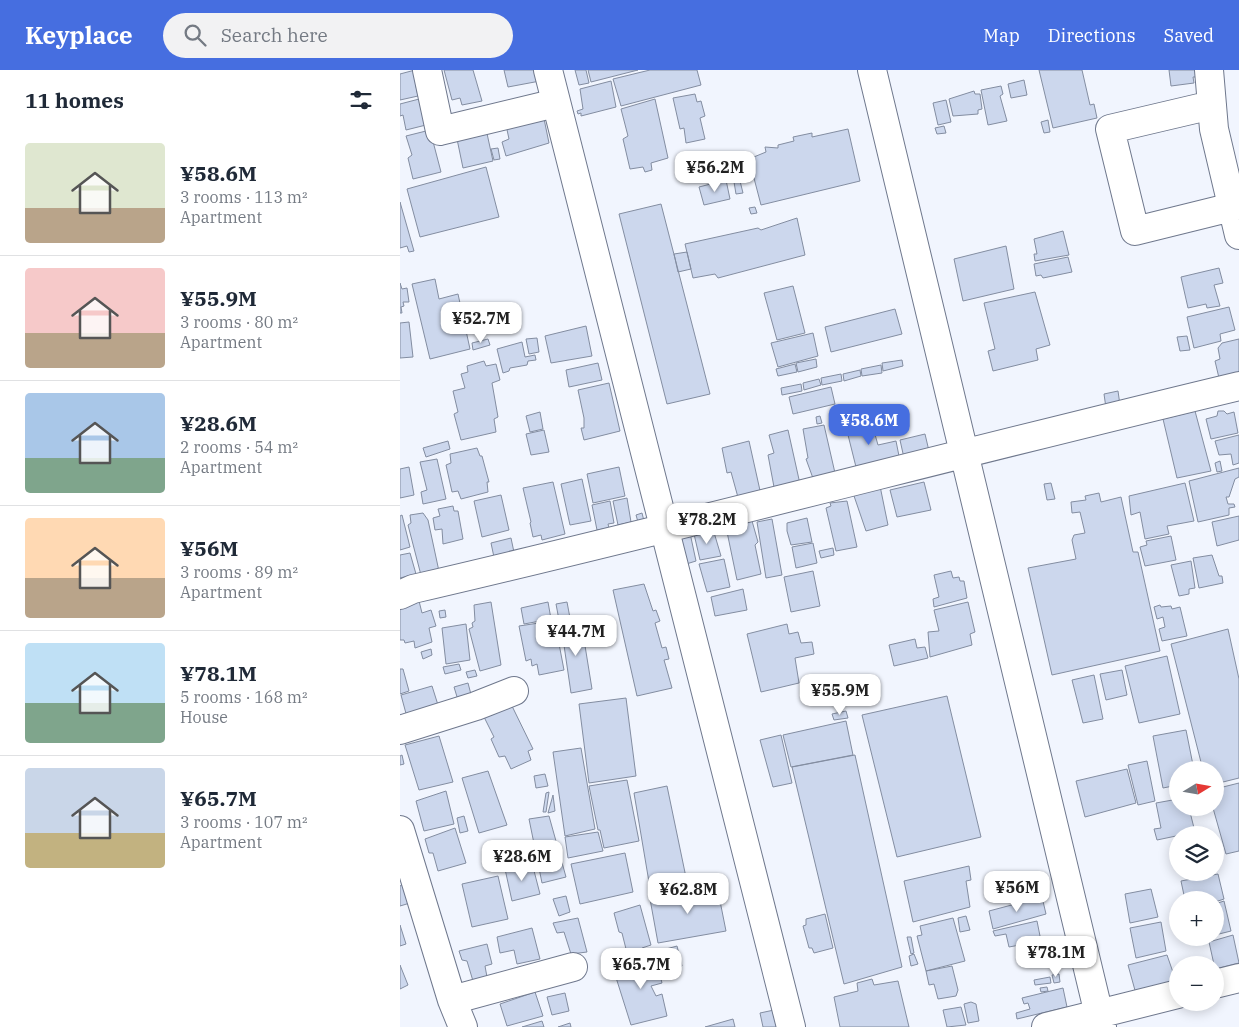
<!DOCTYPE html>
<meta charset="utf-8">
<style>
body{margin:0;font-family:"IBM Plex Serif",serif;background:#f2f2f3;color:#1f2937;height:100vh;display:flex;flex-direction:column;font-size:19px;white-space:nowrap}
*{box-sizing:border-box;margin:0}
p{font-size:16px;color:#747a83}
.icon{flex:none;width:28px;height:28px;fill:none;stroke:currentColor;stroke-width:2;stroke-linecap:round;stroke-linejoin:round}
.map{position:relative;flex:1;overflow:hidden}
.panel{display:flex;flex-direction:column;background:#fff;width:400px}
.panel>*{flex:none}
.needle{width:32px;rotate:79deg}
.tools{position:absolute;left:769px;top:691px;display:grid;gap:10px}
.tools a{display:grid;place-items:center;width:55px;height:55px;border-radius:50%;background:#fff;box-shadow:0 2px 12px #0003;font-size:25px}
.price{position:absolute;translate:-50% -42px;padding:0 11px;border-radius:10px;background:#fff;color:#222;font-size:16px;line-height:32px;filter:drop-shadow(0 1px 2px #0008)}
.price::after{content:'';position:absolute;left:50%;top:30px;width:15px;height:11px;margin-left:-8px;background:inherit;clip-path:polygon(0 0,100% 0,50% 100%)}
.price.selected{background:#466ee0;color:#fff}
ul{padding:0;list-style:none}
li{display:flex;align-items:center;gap:15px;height:125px;padding:0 25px}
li+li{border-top:1px solid #e0e1e3}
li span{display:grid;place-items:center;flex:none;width:140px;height:100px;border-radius:5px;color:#555}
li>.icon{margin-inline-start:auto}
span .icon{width:60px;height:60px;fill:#fffc;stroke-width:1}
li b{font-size:21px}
h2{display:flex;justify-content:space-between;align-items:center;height:60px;padding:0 25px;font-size:21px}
header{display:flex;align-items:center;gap:30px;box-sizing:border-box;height:70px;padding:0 25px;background:#466ee0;color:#fff}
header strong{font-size:24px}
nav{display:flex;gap:28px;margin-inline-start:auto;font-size:18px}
.search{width:350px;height:45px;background:#f2f2f3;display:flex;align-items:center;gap:12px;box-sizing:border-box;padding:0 18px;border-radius:28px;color:#747a83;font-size:19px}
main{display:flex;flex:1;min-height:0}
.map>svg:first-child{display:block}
.building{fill:#ccd7ed;stroke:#838da1}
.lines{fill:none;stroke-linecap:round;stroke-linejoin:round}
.minor-casing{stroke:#6f788d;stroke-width:30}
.minor{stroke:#fff;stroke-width:28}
</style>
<header>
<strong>Keyplace</strong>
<div class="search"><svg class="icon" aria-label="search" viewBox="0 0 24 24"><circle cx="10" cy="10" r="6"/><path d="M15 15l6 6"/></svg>Search here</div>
<nav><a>Map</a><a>Directions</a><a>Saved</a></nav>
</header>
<main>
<section class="panel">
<h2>11 homes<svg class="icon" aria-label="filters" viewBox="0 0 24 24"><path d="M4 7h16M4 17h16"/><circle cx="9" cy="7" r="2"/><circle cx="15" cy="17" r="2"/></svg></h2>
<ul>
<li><span style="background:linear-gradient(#dfe7d0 65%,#b9a48a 0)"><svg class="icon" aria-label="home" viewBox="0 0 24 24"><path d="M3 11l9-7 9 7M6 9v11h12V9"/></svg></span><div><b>¥58.6M</b><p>3 rooms · 113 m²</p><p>Apartment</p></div></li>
<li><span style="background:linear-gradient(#f6c9c9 65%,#b9a48a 0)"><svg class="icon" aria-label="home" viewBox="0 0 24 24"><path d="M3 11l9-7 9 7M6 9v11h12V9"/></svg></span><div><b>¥55.9M</b><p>3 rooms · 80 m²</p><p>Apartment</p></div></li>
<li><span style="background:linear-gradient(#a9c7e8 65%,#7fa58c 0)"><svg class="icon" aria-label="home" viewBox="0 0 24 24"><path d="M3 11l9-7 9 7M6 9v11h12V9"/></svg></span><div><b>¥28.6M</b><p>2 rooms · 54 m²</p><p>Apartment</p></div></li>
<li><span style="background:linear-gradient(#ffd9b3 60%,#b9a48a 0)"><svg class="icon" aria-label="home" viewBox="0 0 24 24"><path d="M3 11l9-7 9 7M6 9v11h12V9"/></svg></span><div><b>¥56M</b><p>3 rooms · 89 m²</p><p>Apartment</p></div></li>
<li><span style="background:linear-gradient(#bfe0f5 60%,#7fa58c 0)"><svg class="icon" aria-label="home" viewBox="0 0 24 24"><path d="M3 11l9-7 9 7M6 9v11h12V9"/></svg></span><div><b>¥78.1M</b><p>5 rooms · 168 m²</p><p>House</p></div></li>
<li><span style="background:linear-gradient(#c9d6e8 65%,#c2b280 0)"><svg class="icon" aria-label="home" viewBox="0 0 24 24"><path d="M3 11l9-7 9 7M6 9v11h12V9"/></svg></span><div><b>¥65.7M</b><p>3 rooms · 107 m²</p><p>Apartment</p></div></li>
</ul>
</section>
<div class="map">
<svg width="839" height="957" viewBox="0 0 839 957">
<rect width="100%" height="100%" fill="#f1f5fe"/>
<path class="building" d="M15,0L20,13L16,16L18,26L0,30V4Z
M44,0H73L82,31L62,35L60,28L52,30Z
M104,0H140V11L108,17Z
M175,0H186L189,13L179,15Z
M188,0H238L191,12Z
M250,0H297L301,15L221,36L213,9Z
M639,0H682L690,35L694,34L697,48L653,58Z
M769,0H796L797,7H793L794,13L771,16Z
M624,10L627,25L611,28L608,14Z
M211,11L216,37L181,46V43L178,44L177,41L183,39L180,19Z
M601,16L603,24L600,26L607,51L588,55L581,20Z
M574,21L575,24H580L582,39L578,40V44L553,46L549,29Z
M295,24L297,32L301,31L305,46L300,48L305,69L286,73L284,58L280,59L273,28Z
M23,28L30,54L6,60L3,45L0,46V34Z
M255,29L268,88L251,93L252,100L245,102L243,97L230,99L223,69L228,66L221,39Z
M546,30L551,52L538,55L533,33Z
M143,44L149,73L106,86L102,72L109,69L106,55Z
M648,50L650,62L644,63L641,52Z
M544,56L546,63L537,64L535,58Z
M86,59L93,91L63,98L57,69Z
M448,59L460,111L361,135L349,89L366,82L365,77L378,78V75L394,71L393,67L412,63V67Z
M30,60L41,102L13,109L8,88L12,85L6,66Z
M98,78L100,89L94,90L91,79Z
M308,95L310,104L297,108L294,98Z
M86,97L99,147L20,167L7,119Z
M326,110L330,129L304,135L299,117Z
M340,111L343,123L336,124L334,112Z
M0,132L14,181L9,182L7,176L0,178Z
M261,134L310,324L267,334L219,144Z
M355,137L357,143L351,144L349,138Z
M397,148L405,185L318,208L315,204L293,208L285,174L358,158L361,160Z
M663,161L669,185L635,191L634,184H637L634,169Z
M606,176L614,219L563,231L554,189Z
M287,182L291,199L278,202L274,184Z
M668,187L672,202L643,208L641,205L636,206L634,194Z
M819,198L823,213L814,215L820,236L807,238L806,234L788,238L781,207Z
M35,209L39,229L58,224L70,279L30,289L12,214Z
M0,213L2,219L7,218L9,232H3L4,236L1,237L2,243H0Z
M393,216L405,263L377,270L364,223Z
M635,222L650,275L636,279L638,290L593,301L588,281L595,279L584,233Z
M829,237L835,260L820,264L821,271L794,278L787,247Z
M495,239L502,264L431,282L425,257Z
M9,252L13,287L0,288V253Z
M186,256L192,286L151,293L145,266Z
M413,263L418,286L378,297L371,273Z
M787,266L790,280L780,281L777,267Z
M137,268L139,282L129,284L126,269Z
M88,269L90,275L73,280L72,273Z
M839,269V303L819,308L815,291L820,289L818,278L822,273Z
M122,272L125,287L135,285L136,290L128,291L127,295L110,298L109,301L103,303L97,279Z
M416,289L417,297L398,302L396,293Z
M502,290L503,296L483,301L482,293Z
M84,291L86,296L96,294L100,310L92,313L98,347L94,349L96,362L61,370L54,344L58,342L53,321L65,318L61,304L68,302L67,296Z
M198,293L202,310L169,317L166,300Z
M395,294L397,302L378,306L376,299Z
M481,295L482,303L462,306L461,299Z
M460,300L461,306L444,311L443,304Z
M441,304L442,311L422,315L421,308Z
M419,309L421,315L404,320L403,313Z
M209,313L220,361L184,370L181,358H184V348L178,320Z
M401,314L402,321L382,325L381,318Z
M431,317L435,334L393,344L389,327Z
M718,321L720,335L706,338L704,324Z
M795,341L811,401L777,408L763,349Z
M818,341H824L827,344L834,342L838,363L811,369L806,349L817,346Z
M140,342L143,359L130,362L126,346Z
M420,346L422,353L417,354L416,347Z
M470,347L478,375L496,371L500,391L457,401L445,353Z
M424,355L435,403L414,411L406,389L408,388L403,359Z
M144,360L149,382L131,385L126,364Z
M388,360L400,414L374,417L368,385L374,383L369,365Z
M525,364L529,381L504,388L500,370Z
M839,365V393L833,395L831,384L819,385L815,371Z
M48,371L50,379L26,387L23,378Z
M349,371L361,425L339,431L331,402L327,403L322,378Z
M77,378L80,386H82L89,412H87L88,422L61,429L58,421L52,422L46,395L51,393L50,384Z
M37,389L46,429L23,434L21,422L27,420L20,392Z
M820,391L822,401L817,402L815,393Z
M9,397L14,425L0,428V399Z
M219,397L225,426L193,433L187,404Z
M839,398V407L835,409L829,427H826L828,434H834L835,437L829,438V445L798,452L789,411Z
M182,409L191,451L170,455L161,414Z
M153,412L165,464L142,470L141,465L133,467L130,453L131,452L123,418Z
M524,412L531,440L497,447L490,420Z
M651,413L655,429L647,430L644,414Z
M785,413L794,451L767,456L769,464L745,469L740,442L731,445L729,426Z
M480,416L488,455L466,461L453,423Z
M699,423L701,432L721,427L733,482H738L760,581L652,605L628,498L676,489L672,470L674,465L685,463L680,442L672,443L671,432L686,430L685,426Z
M101,425L109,460L82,467L74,431Z
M227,428L231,452L218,455L213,431Z
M210,431L214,453L208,454L209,458L197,460L192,435Z
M447,431L457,477L436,481L426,438L431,436L430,433Z
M53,436L54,441H58L63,469L43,474L42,459L35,460L33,448L40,446L38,439Z
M23,443L28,450L40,506L22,509L8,455L11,453L10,445Z
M242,443L244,451L238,452L236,445Z
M2,445L10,477L0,480V446Z
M839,446V470L817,476L812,452Z
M407,448L412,472L391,475L387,461V453Z
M372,449L382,505L366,508L357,452Z
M352,451L358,472L355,475L361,504L337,510L326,457Z
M313,459L321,486L300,490L294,464Z
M290,463L296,491L283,495L276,466Z
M771,466L776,490L745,496L740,477L747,475L746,471Z
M111,468L115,487L95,492L91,473Z
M413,473L417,493L396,498L392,477Z
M433,478L434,485L421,488L419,481Z
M10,483L16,504L0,508V485Z
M812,485L819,506H822L823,513L799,518L793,488Z
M324,489L330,517L307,522L299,494Z
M791,491L795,518L789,519V524L779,526L771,495Z
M413,501L420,536L391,542L384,507Z
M551,501L553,508L559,507L560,511H564L567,528L534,537L533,529L539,527L534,505Z
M244,514L253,541L256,540L260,551L255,553L262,578L266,577L269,589L264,590L272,618L237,626L213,520Z
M343,519L347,540L315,546L311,527Z
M19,531L22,543L31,540L36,556L29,558L32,572L15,578L14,571L5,573L4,570H0V536Z
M91,532L101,595L80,601L69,559L73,557L72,553L75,551L74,535Z
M148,532L151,549L124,554L121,538Z
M167,532L170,548L159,550L156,534Z
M568,532L575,562L570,564L572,575L530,587L528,562L539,561L534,540Z
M760,535L761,537L771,536L772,539L780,537L787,566L762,571L759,559L765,557L763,547L757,549L754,537Z
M45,540L46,547L40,548L39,541Z
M152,551L156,558L164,600L139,605L137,594L132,596L131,589L126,591L119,556Z
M181,551L192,619L171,623L161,555Z
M66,554L70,590L46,594L42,558Z
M387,554L389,564L398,562L401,573L412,572L414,584L395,588L399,613L361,622L347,564Z
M828,559L839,609V708L815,714V700H803L771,574Z
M515,569L517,578L525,577L528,588L494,596L489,575Z
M31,579L32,585L23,589L21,582Z
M767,586L780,644L739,653L725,596Z
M59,594L61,600L45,604L43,597Z
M0,599H3L9,621L0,624Z
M75,600L77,606L68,608L66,602Z
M722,600L727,625L706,630L700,604Z
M694,605L703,649L683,653L672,610Z
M68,613L73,632L8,651L1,625L32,616L38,635L58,630L54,617Z
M547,626L581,767L497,787L462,645Z
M226,628L236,706L189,713L179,634Z
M111,634L133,679L128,681L131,690L111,699L105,686L99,687L91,669L94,667L84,647Z
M446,641L448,648L434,650L432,644Z
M446,651L453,685L391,697L383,665Z
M786,660L794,700H778V715L763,718L753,666Z
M381,665L392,713L373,717L360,670Z
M39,666L53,712L19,720L5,675Z
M181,678L195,759L165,766L153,682Z
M2,685L4,694L0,695V686Z
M455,685L502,897L444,914L392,697Z
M747,691L755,731L738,735L728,695Z
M727,699L736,733L685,747L676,711Z
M88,701L107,755L79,763L62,708Z
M145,704L148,716L136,718L134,706Z
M227,710L239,771L204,778L200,760H198L189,716Z
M839,713V781L826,784L813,738L815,719Z
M267,716L288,817L251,824L234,723Z
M46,721L54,754L24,761L16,731Z
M149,722L146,742H143L146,723Z
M153,725L155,741L148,743Z
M778,729V738H789L795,762L757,770L754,759L761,758L756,733Z
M64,746L68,761L60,763L57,748Z
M149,746L166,807L142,813L129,749Z
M55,758L66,793L38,801L33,783H29L25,769Z
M198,762L203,781L168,788L165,767Z
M225,783L233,822L180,834L171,794Z
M132,793L140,824L112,831L105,799Z
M569,796L571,810L566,811L570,837L513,852L504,811Z
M818,804L824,829L815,832V830H785L781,811Z
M98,806L108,849L72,857L62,814Z
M3,814L10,833L0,836V816Z
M317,816L326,861L258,873L250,829Z
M751,819L758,847L730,853L725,824Z
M166,826L170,842L159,846L153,829Z
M642,827L646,844L593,859L589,841Z
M824,831L831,861L815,865V834Z
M240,835L251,875L242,878L241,883L231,885L230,880L226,879L222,863L219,862L214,843Z
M425,844L433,878L414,883L412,878H409L403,856L406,855V849Z
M566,846L570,860L560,862L558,848Z
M178,848L187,882L171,884L164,862L157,863L153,853Z
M553,848L565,891L526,901L517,866L522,865L520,856Z
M637,851L641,871L609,877L606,864L595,866L593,861Z
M761,852L766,881L736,888L730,858Z
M0,855L6,874L0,876Z
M132,858L140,889L117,894L114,880L100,883L97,867Z
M833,865L839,893L815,899L809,872Z
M507,867H511L514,883L511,884Z
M87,874L92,894L85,896L87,907L73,911L67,891L62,890L59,881Z
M277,876L282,896L264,900L259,881Z
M514,884L518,894L511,896L509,886Z
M767,885L775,908L769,916L736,924L728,895Z
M255,886L262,913L251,916L256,926L262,924L267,946L231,955L213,898Z
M0,895L8,915L0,919Z
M552,896L558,920L556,926L538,929L534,914L529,915L526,901Z
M659,904L660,912L654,913L652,905Z
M650,907L651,913L635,915L634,910Z
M472,909L474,915L498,911L509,957H440L434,927L458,921L457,913Z
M647,917L648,921L641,922L640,918Z
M663,918L667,937L617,949L616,943L630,939L628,933L624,934L622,928Z
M135,922L143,946L107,956L100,934Z
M165,923L169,941L152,945L147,927Z
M571,932L576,934L579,951L568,953L564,934Z
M561,937L566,955L547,957L543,940Z
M374,940L379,957H363L360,943Z
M333,949L335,957H305Z
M142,951L144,957H122Z
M170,953L171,957H158Z"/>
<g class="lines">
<defs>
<path id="minor" d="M27,0L40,61L156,33
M148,0L391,957
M472,0L702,957
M809,0L814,59L839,165
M812,35L710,59L735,161L832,137
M0,525L13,519C289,455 563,382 839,316
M0,660L76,636L114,621
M0,760L52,930L63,957
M815,914L839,908
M52,930L173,897
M646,957L778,924"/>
</defs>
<use href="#minor" class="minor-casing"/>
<use href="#minor" class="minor"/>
</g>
</svg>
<div class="tools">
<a><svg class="needle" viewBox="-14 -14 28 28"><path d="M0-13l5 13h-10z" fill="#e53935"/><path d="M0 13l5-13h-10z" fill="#747a83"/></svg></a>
<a><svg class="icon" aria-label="layers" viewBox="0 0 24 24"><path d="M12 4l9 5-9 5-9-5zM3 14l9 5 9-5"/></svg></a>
<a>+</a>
<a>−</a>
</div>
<b class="price" style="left:315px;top:123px">¥56.2M</b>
<b class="price" style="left:81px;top:274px">¥52.7M</b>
<b class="price selected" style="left:469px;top:376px">¥58.6M</b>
<b class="price" style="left:307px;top:475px">¥78.2M</b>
<b class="price" style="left:176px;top:587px">¥44.7M</b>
<b class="price" style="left:440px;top:646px">¥55.9M</b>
<b class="price" style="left:122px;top:812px">¥28.6M</b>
<b class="price" style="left:617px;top:843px">¥56M</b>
<b class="price" style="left:288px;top:845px">¥62.8M</b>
<b class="price" style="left:656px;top:908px">¥78.1M</b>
<b class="price" style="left:241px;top:920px">¥65.7M</b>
</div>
</main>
